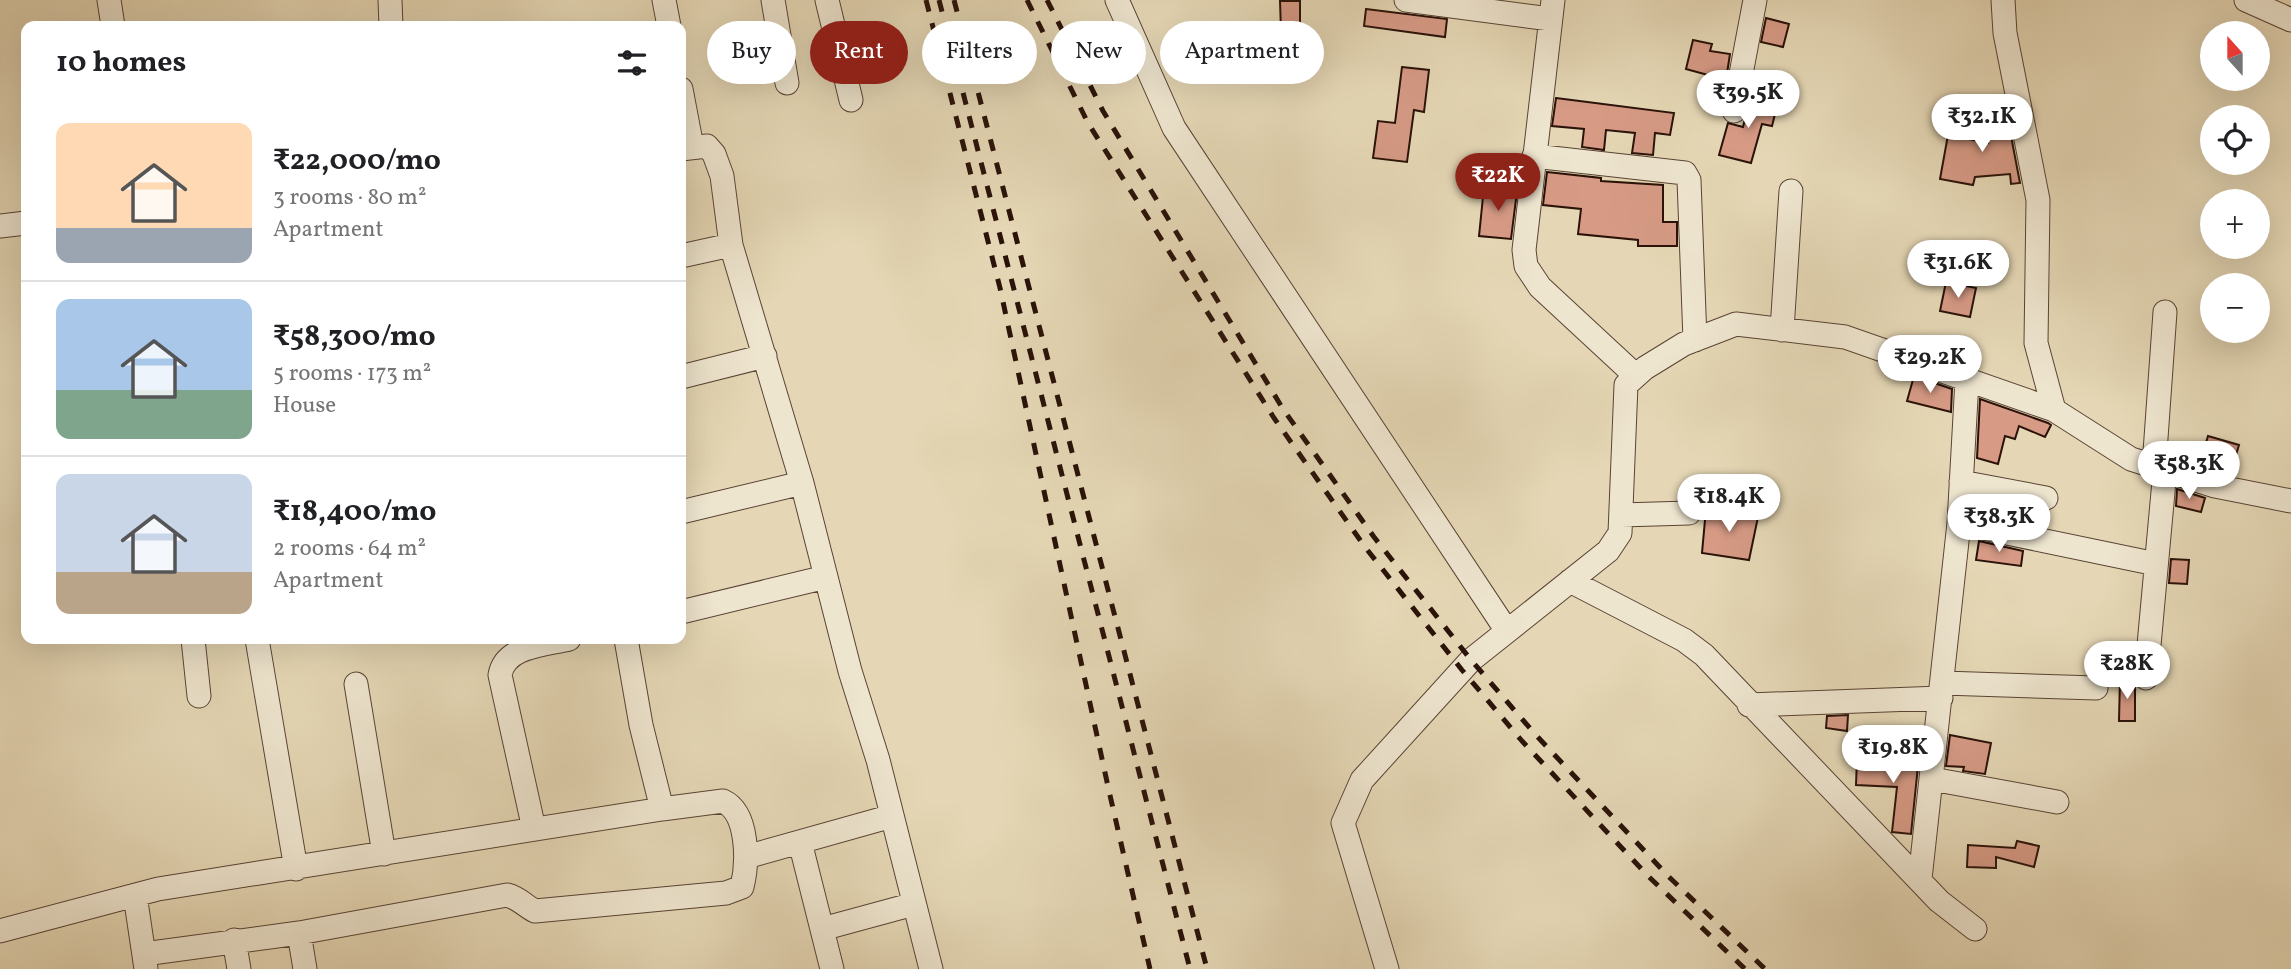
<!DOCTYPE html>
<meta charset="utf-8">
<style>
body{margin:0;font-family:Vollkorn,serif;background:#f6f6f6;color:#202124;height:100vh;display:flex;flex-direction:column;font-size:26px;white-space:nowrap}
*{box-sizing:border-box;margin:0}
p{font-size:23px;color:#757577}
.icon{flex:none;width:38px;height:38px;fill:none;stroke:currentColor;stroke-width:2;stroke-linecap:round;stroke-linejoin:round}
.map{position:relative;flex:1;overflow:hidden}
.drawer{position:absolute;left:21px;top:21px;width:665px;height:623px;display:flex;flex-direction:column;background:#fff;border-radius:14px;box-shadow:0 7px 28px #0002}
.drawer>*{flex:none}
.hud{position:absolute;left:707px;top:21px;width:665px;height:63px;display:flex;gap:14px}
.needle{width:46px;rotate:339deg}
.tools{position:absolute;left:2200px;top:21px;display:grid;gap:14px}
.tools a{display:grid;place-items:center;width:70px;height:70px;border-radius:50%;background:#fff;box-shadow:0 7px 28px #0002;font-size:35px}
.price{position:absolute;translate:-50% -60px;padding:0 16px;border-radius:24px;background:#fff;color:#222;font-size:23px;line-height:46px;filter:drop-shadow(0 2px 4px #0008)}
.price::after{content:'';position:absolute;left:50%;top:42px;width:21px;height:16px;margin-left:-10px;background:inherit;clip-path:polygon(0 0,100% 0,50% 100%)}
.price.active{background:#8f2418;color:#fff}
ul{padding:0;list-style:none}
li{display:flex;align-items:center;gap:21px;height:175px;padding:0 35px}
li+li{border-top:2px solid #e0e0e0}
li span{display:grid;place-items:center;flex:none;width:196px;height:140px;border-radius:14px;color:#555}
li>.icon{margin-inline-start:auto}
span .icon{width:84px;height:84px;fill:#fffc;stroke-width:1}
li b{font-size:30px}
h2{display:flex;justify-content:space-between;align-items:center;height:84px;padding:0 35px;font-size:30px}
.pill{padding:0 24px;border-radius:32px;background:#fff;box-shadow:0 7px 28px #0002;font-size:24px;line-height:63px}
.pill.active{background:#8f2418;color:#fff}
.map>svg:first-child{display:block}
.building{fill:#d69a85;stroke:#2a1209;stroke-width:2}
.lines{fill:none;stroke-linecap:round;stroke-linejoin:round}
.minor-casing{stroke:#594334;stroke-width:25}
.minor{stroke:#eee5cf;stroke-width:23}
.rail{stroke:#2a1209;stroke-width:5;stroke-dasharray:12 12;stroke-linecap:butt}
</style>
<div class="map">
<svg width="2291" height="969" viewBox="0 0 2291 969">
<rect width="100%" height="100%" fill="#e5d7b5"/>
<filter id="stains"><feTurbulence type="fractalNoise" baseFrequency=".00286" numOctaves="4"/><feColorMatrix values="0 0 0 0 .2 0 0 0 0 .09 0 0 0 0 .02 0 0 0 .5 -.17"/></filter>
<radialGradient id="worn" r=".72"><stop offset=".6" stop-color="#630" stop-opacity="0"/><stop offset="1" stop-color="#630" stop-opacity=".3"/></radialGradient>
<path class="building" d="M1280,1H1300V31H1281Z
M1366,9L1447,19L1445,37L1364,26Z
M1766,18L1789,24L1783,47L1761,42Z
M1693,40L1712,44L1710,51L1730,54L1726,80L1686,69Z
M1402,67L1429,70L1424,112L1414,110L1407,162L1373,158L1378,121L1395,123Z
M1751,95L1778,102L1772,126L1762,124L1751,163L1719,155L1728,123L1743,127Z
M1556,98L1674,113L1670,135L1655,133L1653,155L1632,153L1635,133L1606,130L1604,150L1582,147L1584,129L1552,126Z
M2006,110L2020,183L2011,184L2010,174L1975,177L1973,185L1940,179L1948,135L1988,143L1980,119Z
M1547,172L1601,178V181L1663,185V222H1677V246H1638V240L1578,234L1581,209L1543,205Z
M1484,187L1517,191L1511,239L1479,236Z
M1946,282L1976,288L1970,317L1940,311Z
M1914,376L1952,389L1951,412L1907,401Z
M1980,399L2048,423L2051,425L2045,437L2019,426L2015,439L2005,436L1998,464L1977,458Z
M2208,436L2239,445L2230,475L2199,466Z
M2177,489L2205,498L2201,512L2176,506Z
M1706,509L1758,517L1749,560L1702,553Z
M1979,541L2023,551L2021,566L1976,560Z
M2171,559L2189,560L2187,584L2169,583Z
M2120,679H2132L2135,687V721H2119Z
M1848,715L1847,731L1826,728L1827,716Z
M1950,735L1991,743L1985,774L1963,771L1964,767L1946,766Z
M1903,755L1919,756L1911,834L1892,832L1897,787L1856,785L1857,758L1903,761Z
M2017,841L2039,846L2034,867L1996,857V868L1967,867L1968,845L2015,848Z"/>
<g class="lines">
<defs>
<path id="minor" d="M109,0L113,26
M390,0L391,26
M664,0L669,26
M773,0L787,83
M827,0L851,100
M1117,0L1174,128L1507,631
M1406,0L1550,19
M1553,0L1524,250L1526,266L1540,287L1636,376
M2003,0L2005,33L2038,200L2036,343L2054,410L2131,459L2215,486L2291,501
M2246,0L2291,20
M681,89L692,147
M1734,111L1755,0
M681,149L707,146L714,154L722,176L731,245L802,483L850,671L878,760L931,969
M1534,156L1685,173L1689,180L1695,340
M0,226L26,223
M681,256L731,245
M1782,330L1791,191
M681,377L765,356
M2154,466L2165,312
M1961,482L2046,498
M681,512L802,483
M1621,515L1689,513
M1959,523L2156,564
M1570,581L1684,640L1704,655L1939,901L1975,929
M681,612L826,577
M193,639L199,696
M257,639L296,869
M626,639L641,725L662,809
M2146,678L2165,470
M1943,683L2096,688
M356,684L384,854
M1749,705L1941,698
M1932,779L2057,802
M534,829L500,675C505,646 544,645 569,639
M800,842L832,969
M746,857L892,816
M1920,879L1959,523L1967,380
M135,895L146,969
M822,929L914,904
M0,931L158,889L662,809L723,801C749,813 748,863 742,887L726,893L535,911C525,906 519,898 507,895L299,933L144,954
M299,933L305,969
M234,940L239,969
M1387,969L1343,823L1362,780L1471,660L1608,551L1620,533L1626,385L1645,368L1684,344L1736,324L1845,337L2054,410"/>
</defs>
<use href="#minor" class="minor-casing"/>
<use href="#minor" class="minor"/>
<path class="rail" d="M926,0L1000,288L1109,791L1150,969
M939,0L1190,969
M954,0L1207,969
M1027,0L1088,123L1274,418L1365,547L1462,670L1522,741L1648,876L1745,969
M1047,0L1103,111L1283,409L1374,537L1471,660L1535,734L1668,876L1765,969"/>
</g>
<rect width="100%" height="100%" filter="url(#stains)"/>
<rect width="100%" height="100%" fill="url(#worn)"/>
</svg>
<div class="tools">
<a><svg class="needle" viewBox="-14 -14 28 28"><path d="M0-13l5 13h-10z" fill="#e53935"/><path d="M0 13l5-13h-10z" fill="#757577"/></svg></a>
<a><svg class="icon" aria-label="locate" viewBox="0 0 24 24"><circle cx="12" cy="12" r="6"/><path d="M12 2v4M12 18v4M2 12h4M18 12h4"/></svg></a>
<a>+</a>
<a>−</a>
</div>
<b class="price" style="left:1748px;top:130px">₹39.5K</b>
<b class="price" style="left:1982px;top:154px">₹32.1K</b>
<b class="price active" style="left:1498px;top:213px">₹22K</b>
<b class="price" style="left:1958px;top:300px">₹31.6K</b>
<b class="price" style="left:1930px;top:395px">₹29.2K</b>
<b class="price" style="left:2189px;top:501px">₹58.3K</b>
<b class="price" style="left:1729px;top:534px">₹18.4K</b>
<b class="price" style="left:1999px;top:554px">₹38.3K</b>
<b class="price" style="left:2127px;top:701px">₹28K</b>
<b class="price" style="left:1893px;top:785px">₹19.8K</b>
<div class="hud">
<a class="pill">Buy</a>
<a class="pill active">Rent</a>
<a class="pill">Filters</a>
<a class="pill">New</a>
<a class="pill">Apartment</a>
</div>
<section class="drawer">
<h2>10 homes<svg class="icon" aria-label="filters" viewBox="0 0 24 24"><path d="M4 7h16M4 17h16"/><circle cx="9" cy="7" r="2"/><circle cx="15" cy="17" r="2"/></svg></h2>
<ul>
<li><span style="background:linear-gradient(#ffd9b3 75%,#9aa5b1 0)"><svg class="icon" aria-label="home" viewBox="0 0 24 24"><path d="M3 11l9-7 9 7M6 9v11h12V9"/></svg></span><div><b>₹22,000/mo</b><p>3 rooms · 80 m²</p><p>Apartment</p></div></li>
<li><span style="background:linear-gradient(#a9c7e8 65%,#7fa58c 0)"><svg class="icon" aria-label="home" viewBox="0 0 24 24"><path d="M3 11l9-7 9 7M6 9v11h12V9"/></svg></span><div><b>₹58,300/mo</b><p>5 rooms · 173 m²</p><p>House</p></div></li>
<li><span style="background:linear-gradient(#c9d6e8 70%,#b9a48a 0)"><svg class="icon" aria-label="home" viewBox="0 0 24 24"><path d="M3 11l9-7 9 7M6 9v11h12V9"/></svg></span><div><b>₹18,400/mo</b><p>2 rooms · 64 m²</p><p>Apartment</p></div></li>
</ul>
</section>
</div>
